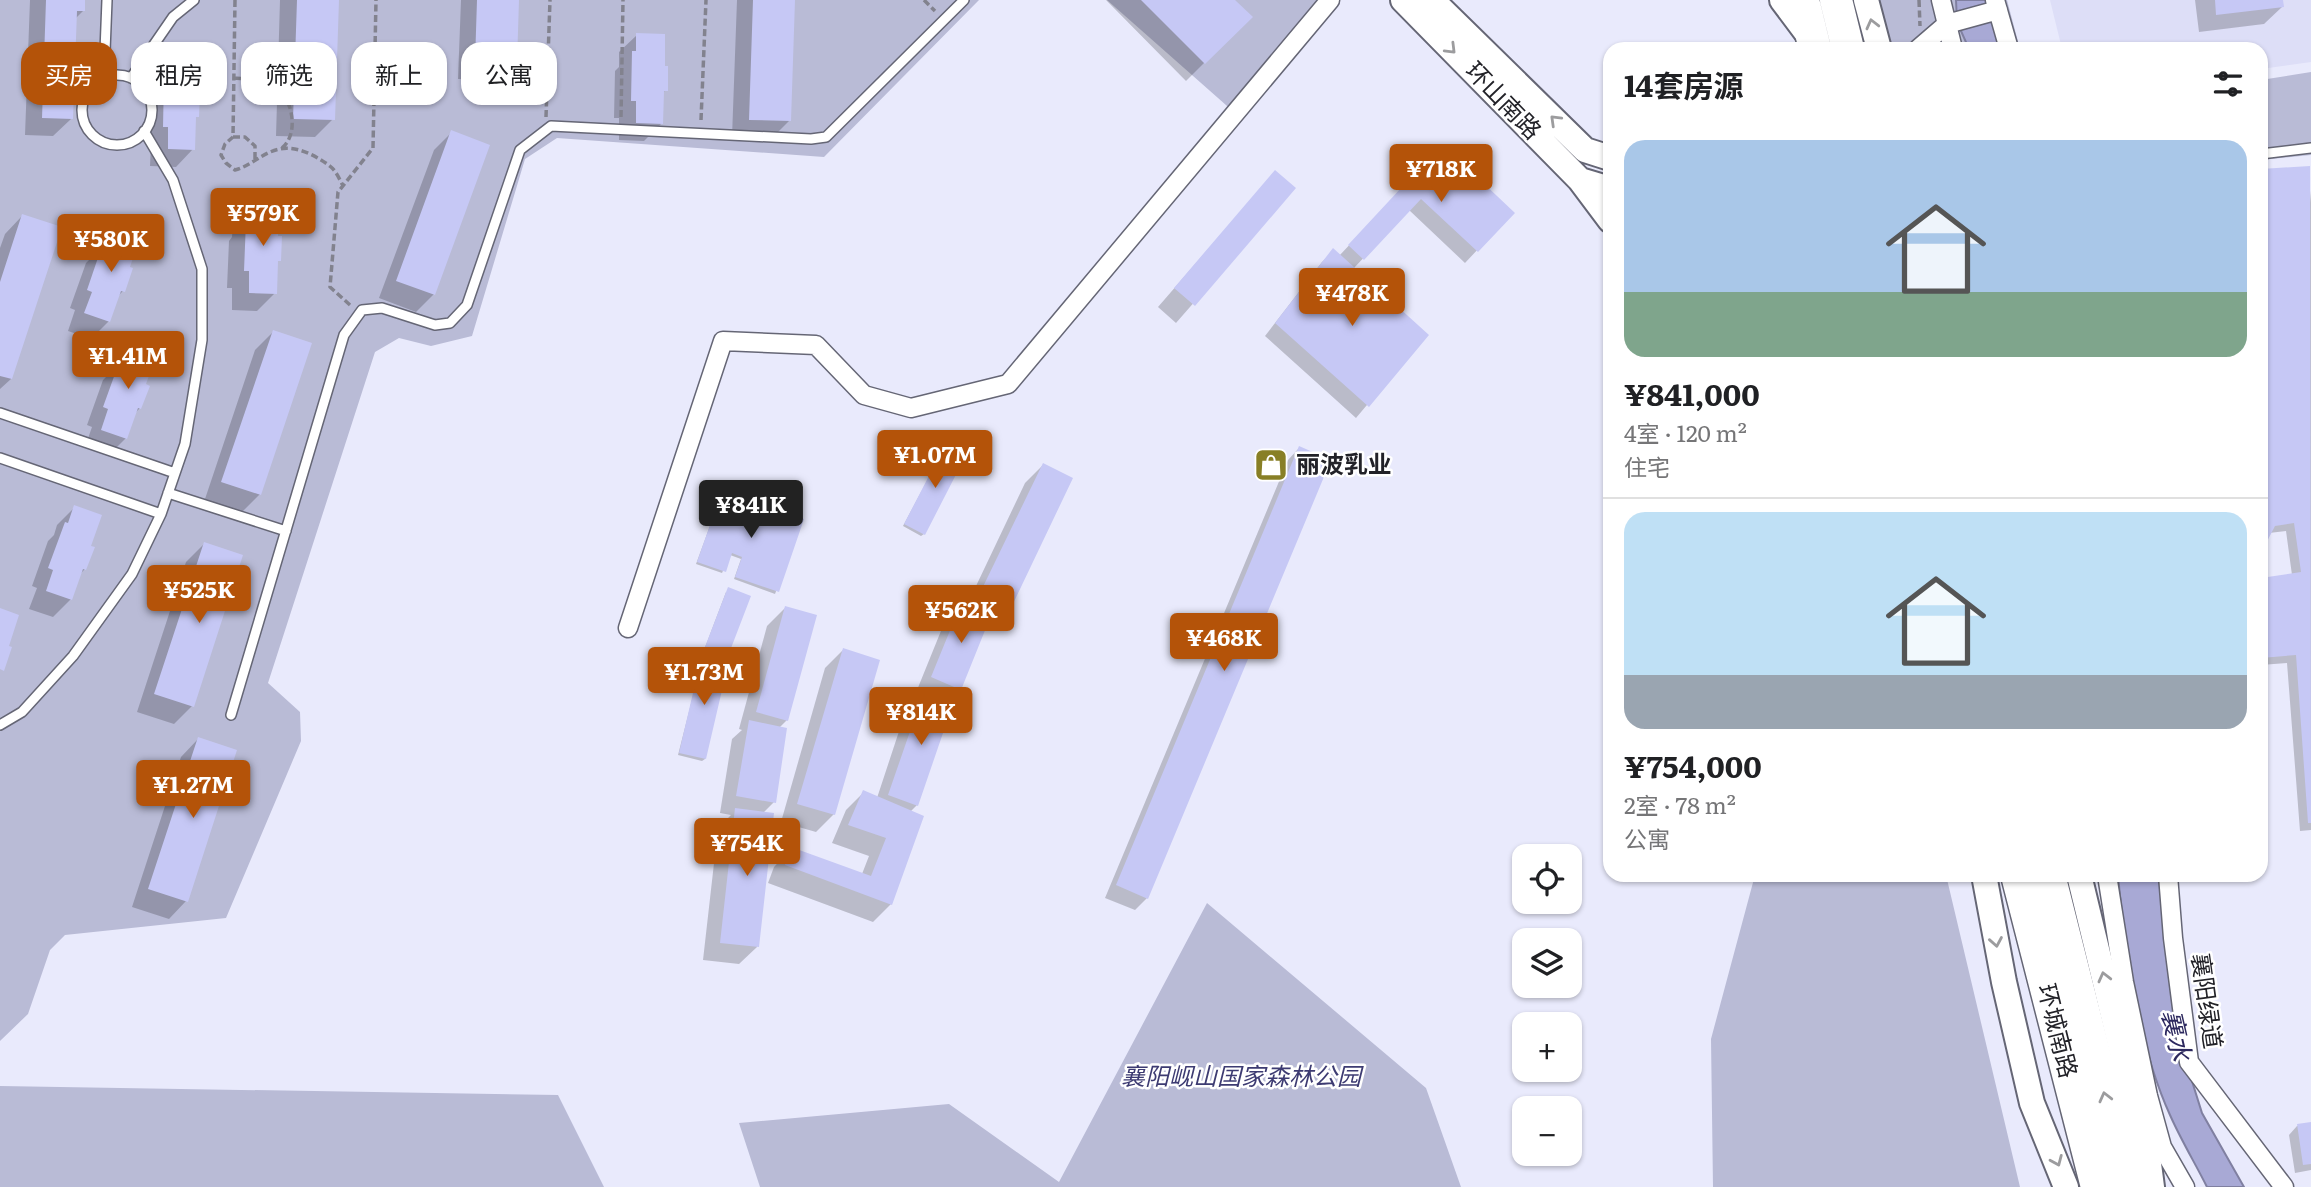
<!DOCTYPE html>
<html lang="zh">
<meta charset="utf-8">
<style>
body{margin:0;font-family:Literata,"Noto Sans SC",serif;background:#f6f6f6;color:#202124;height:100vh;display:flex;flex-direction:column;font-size:26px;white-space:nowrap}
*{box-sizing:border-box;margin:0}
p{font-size:23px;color:#757577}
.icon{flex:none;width:38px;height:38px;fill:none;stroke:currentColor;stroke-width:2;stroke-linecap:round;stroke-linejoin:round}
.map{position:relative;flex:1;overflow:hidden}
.drawer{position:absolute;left:1603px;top:42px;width:665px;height:840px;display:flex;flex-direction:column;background:#fff;border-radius:21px;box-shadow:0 2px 5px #0004}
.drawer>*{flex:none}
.guide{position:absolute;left:21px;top:42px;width:665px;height:63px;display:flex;gap:14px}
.controls{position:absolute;left:1512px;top:844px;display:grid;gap:14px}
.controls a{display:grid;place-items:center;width:70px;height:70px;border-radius:14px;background:#fff;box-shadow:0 2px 5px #0004;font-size:35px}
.price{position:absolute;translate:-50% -60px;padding:0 16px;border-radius:7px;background:#b45309;color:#fff;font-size:23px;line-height:46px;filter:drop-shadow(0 2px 4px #0008)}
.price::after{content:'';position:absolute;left:50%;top:42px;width:21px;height:16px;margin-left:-10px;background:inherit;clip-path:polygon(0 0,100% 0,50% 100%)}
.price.current{background:#222;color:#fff}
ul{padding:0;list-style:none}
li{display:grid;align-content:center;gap:14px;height:371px;padding:0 21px}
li+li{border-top:2px solid #e0e0e0}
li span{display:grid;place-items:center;height:217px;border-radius:21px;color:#555}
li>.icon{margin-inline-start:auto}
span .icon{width:126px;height:126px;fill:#fffc;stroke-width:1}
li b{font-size:30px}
h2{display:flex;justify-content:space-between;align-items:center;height:84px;padding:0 21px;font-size:30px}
.pill{padding:0 24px;border-radius:21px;background:#fff;box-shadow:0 2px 5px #0004;font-size:24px;line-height:63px}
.pill.current{background:#b45309;color:#fff}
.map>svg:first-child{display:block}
.built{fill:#dddef7}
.green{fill:#b9bbd6}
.water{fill:#a8a9d5;stroke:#8080a1;stroke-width:2}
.shadow{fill:#0003}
.building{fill:#c6c8f5}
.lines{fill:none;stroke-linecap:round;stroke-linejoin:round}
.lane-casing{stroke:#656675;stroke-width:12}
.street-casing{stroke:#656675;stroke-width:21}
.secondary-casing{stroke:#656675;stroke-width:28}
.highway-casing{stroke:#656675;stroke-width:35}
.path{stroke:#82828e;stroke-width:3.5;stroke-dasharray:7 3.5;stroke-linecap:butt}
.lane{stroke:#fff;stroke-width:9}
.street{stroke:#fff;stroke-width:18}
.secondary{stroke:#fff;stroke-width:24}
.highway{stroke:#fff;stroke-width:32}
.oneway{stroke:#9c9c9e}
.labels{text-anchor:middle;stroke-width:5;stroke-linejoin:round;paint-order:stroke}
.street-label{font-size:24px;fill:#222228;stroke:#fff}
.poi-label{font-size:24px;font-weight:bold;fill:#222228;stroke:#fff;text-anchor:start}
.park-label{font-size:24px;font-style:italic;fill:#3d3b72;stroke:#fff}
.water-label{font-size:26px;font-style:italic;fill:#2c285e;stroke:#fff}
</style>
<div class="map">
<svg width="2311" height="1187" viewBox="0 0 2311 1187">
<rect width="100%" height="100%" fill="#e9eafc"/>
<path class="built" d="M2050,0H2311V62L2261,69V49H2062Z"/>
<path class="green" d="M0,0H979L824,157L557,138L525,159L472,336L431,346L399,338L375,352L268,683L300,712L301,741L226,918L65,935L50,950L28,1014L0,1041Z
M1107,0H1330L1235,113Z
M1836,0H2007L2020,49H1848Z
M2311,72V155L2261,160V80Z
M1755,875H1946L2020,1187H1713L1711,1039Z
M1207,903L1426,1088L1461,1187H760L739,1123L949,1104L1059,1182Z
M0,1086L558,1095L604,1187H0Z"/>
<path class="water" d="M1956,0H1992L2001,49H1969L1957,22Z
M2118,875H2161L2186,1062L2202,1113L2244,1187H2207C2195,1163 2181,1140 2170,1115C2138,1045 2125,952 2118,875Z"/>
<path class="shadow" d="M30,0H83V11L75,19L73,67L80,91L72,99L71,119L53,136L25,135Z
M280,0H337L333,119L315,137L276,136Z
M461,0H517L515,62L498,80L458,79Z
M737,0H793L789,121L772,138L732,137Z
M1106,0H1233L1250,17L1186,81Z
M2195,0H2281L2282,7L2264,24L2199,32Z
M637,35L666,90L662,93V123L644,141L619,140V118H614L615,71L619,67V52Z
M169,60L197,116L194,119L193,149L176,167L150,166L151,144H146L147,97L151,93V78Z
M452,132L434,294L416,312L379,298L434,150Z
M1430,159L1512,213L1465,263L1409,210L1353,269L1426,335L1356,418L1265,336L1322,262L1333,251L1339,256Z
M2308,168L2311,202V830L2300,831L2287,663L2261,665V579L2292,575L2286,531L2269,533L2261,549V171Z
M1275,172L1294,188L1176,323L1158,307Z
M250,204L276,237L279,260L276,263L275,293L257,311L232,310V288H227L229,241L232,237L233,222Z
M22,216L11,379L0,389V248L5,234Z
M113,229L123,291L117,297L109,321L91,339L68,331L75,310L70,308L86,263L92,257L96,247Z
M273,332L260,494L242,512L205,499L255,350Z
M130,346L144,385L140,408L135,413L126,438L108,456L85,447L92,427L87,425L103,380L109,374L113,364Z
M945,447L924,534L921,536L903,526Z
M1299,448L1147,898L1135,910L1105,898L1288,460Z
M1043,465L1008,609L991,627L985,624L959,689L950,698L917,805L910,812L891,904L873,922L768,883L774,867L791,849L862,874L869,856L832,843L846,810L864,792L877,798L907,707L918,697L915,695L945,621L963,603L967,605L1025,483Z
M722,493L802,521L775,594L734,579L741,559L730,555L722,573L696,564Z
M75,507L89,547L85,569L79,575L71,599L53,617L29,609L37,588L32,586L48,541L54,535L57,525Z
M204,544L241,556L192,706L174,724L137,712L186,562Z
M726,592V655L724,657L704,650Z
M785,608L787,720L779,728L774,802L763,813L757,947L739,964L703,960L718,828L731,815L720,813L732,739L742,730L739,729L767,626Z
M843,650L834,814L816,832L781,822L825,668Z
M703,656L705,759L702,761L678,755Z
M198,739L186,901L169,919L132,907L181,757Z
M2311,1124V1170L2295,1173L2289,1135L2297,1126Z"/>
<path class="building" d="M46,0H85V11H77L75,66H82L81,92H74L73,119L42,118Z
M297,0H339L335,120L293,119Z
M477,0H519L517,63L475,62Z
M753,0H795L791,121L749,120Z
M1141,0H1235L1253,17L1205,64Z
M2215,0H2283L2284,7L2216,15Z
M636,33L665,34V66H668V91H664L663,124L636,123V101H631L632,51H636Z
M168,59H197V92H200L199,117H196L195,150L168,149V127H163L164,77H168Z
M451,130L490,145L435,295L396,281Z
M1442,144L1515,213L1478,252L1421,199L1364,260L1348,245Z
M2310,166L2311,823H2308L2296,655L2261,658V578L2301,572L2294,523L2275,526L2261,553V452L2266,416L2261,348V169Z
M1275,170L1296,188L1195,306L1174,288Z
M250,203H279L278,236H282L281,261H278L277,294L249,293V271H244L246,221H249Z
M22,214L62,227L12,379L0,376V282Z
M113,227L140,237L130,267L133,268L125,292L121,291L110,322L84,313L92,292L87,290L103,243L107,245Z
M1333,248L1429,335L1369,407L1275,323Z
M273,330L312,343L261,495L221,482Z
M130,344L157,354L146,384L150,386L141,409L138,408L127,439L101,430L108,409L103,407L120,360L124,362Z
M945,445L966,455L925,535L904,524Z
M1299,446L1331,460L1148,899L1116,885Z
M1043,463L1073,478L1010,610L979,595Z
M722,491L804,519L779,592L735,577L742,557L732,553L726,572L697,562Z
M74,505L102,515L91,546L95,547L86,570L83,569L72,600L46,591L53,570L48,568L65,522L68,523Z
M204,542L243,555L194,707L154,694Z
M728,587L751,596L728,656L705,647Z
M962,601L992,613L961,690L931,677Z
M785,606L817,615L788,721L756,712Z
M0,608L19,615L9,646L12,647L4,671L0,669Z
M843,648L880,660L835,815L797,804Z
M702,654L729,660L706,759L679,753Z
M925,688L955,698L918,806L888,795Z
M749,720L787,728L776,803L736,796Z
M198,737L237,750L188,902L148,889Z
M863,790L924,816L892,905L785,865L791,847L871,876L886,838L848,825Z
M735,808L774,813L759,947L720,943Z
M2311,1122V1164L2303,1165L2297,1124Z"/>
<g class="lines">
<defs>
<path id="lane" d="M82 110a35 35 0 1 1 70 0a35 35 0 1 1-70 0Z
M104,77L107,0
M131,78L173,17L194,0
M2261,154L2311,148
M0,413L175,473
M0,458L161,514
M168,493L286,531
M231,715L344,335L362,310L382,308L435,325L450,323L467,305L520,150L551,126L811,139L826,137L964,0
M0,725L22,712L73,656L132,574L161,514L185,444L202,340V269L173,180L144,131"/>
<path id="street" d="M1941,0L1953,49
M1995,0L2009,49
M1918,49L1947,24L1998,10
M628,628L723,341L816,345L864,395L911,408L1008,384L1330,0
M2107,875L2124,982L2148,1096L2162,1147L2185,1187
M2168,875L2173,938L2189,1062L2284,1187"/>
<path id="secondary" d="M1403,0L1580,180L1610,189
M1432,0L1585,150L1610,158
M1782,0L1809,36
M1866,0L1879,49
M1580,180L1610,220
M1984,875L2004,982L2032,1103L2066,1187
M2079,875L2149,1164L2152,1187"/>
<path id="highway" d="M1803,0L1815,49
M1836,0L1848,49
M2017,875L2097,1187
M2049,875L2128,1187"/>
</defs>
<use href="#lane" class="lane-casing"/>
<use href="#street" class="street-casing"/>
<use href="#secondary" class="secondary-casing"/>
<use href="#highway" class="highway-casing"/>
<path class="path" d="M235,0L233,137L225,144L221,155L226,163L235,170C251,166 263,152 280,149C296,145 319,157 331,167C336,171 340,180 343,186
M924,0L935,11
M1919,0L1920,26
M234,78C248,79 265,78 277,88C293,100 299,134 282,148
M546,117L550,0
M621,117L623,0
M701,120L706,0
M233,137H245L255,146V160
M350,305L330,287L338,192L373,148L376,0"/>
<use href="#lane" class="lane"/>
<use href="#street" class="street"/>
<use href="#secondary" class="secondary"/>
<use href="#highway" class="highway"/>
</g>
<defs><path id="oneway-chevron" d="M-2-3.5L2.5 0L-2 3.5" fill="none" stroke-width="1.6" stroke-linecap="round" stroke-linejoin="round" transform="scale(1.75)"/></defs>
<g class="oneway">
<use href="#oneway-chevron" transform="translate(1872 24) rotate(-104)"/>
<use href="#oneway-chevron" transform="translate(1451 49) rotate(45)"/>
<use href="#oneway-chevron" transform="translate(1555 120) rotate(-136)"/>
<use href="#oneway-chevron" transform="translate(1996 942) rotate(80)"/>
<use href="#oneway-chevron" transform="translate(2104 977) rotate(-104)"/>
<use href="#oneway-chevron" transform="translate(2105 1097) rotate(-104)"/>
<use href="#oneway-chevron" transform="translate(2057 1161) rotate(67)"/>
</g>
<defs>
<symbol id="shop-square" viewBox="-11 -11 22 22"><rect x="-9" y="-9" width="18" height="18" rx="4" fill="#887f26" stroke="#fff"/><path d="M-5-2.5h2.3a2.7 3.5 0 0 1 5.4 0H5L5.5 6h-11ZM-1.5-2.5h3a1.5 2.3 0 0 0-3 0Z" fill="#fff"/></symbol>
</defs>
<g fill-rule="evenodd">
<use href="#shop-square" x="1252" y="446" width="38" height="38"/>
</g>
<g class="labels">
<g class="street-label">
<text transform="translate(1503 101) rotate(46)" y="8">环山南路</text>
<text transform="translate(2206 1001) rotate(82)" y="8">襄阳绿道</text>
<text transform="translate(2057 1031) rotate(76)" y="8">环城南路</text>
</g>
<g class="poi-label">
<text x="1296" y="473">丽波乳业</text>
</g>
<g class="park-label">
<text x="1241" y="1085">襄阳岘山国家森林公园</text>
</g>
<g class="water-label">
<text transform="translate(2176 1035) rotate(77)" y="9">襄水</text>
</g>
</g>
</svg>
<div class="controls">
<a><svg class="icon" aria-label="locate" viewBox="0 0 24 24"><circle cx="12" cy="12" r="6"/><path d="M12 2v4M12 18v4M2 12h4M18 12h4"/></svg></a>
<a><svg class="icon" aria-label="layers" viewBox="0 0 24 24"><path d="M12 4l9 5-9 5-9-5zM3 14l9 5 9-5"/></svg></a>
<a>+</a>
<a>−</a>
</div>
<b class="price" style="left:1441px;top:204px">¥718K</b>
<b class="price" style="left:263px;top:248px">¥579K</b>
<b class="price" style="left:111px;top:274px">¥580K</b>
<b class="price" style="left:1352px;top:328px">¥478K</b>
<b class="price" style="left:128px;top:391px">¥1.41M</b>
<b class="price" style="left:935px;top:490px">¥1.07M</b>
<b class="price current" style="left:751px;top:540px">¥841K</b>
<b class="price" style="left:199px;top:625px">¥525K</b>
<b class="price" style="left:961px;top:645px">¥562K</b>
<b class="price" style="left:1224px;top:673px">¥468K</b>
<b class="price" style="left:704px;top:707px">¥1.73M</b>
<b class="price" style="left:921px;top:747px">¥814K</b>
<b class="price" style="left:193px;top:820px">¥1.27M</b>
<b class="price" style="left:747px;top:878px">¥754K</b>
<div class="guide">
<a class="pill current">买房</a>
<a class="pill">租房</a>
<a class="pill">筛选</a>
<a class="pill">新上</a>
<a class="pill">公寓</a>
</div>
<section class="drawer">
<h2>14套房源<svg class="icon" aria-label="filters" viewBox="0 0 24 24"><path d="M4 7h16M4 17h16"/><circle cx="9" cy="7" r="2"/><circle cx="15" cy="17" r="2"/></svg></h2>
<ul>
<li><span style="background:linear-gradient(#a9c7e8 70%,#7fa58c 0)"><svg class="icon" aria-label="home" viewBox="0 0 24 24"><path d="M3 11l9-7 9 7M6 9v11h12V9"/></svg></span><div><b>¥841,000</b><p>4室 · 120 m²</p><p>住宅</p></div></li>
<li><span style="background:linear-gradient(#bfe0f5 75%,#9aa5b1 0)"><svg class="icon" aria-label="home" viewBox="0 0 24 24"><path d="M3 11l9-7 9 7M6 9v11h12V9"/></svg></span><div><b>¥754,000</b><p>2室 · 78 m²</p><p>公寓</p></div></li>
</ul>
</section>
</div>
